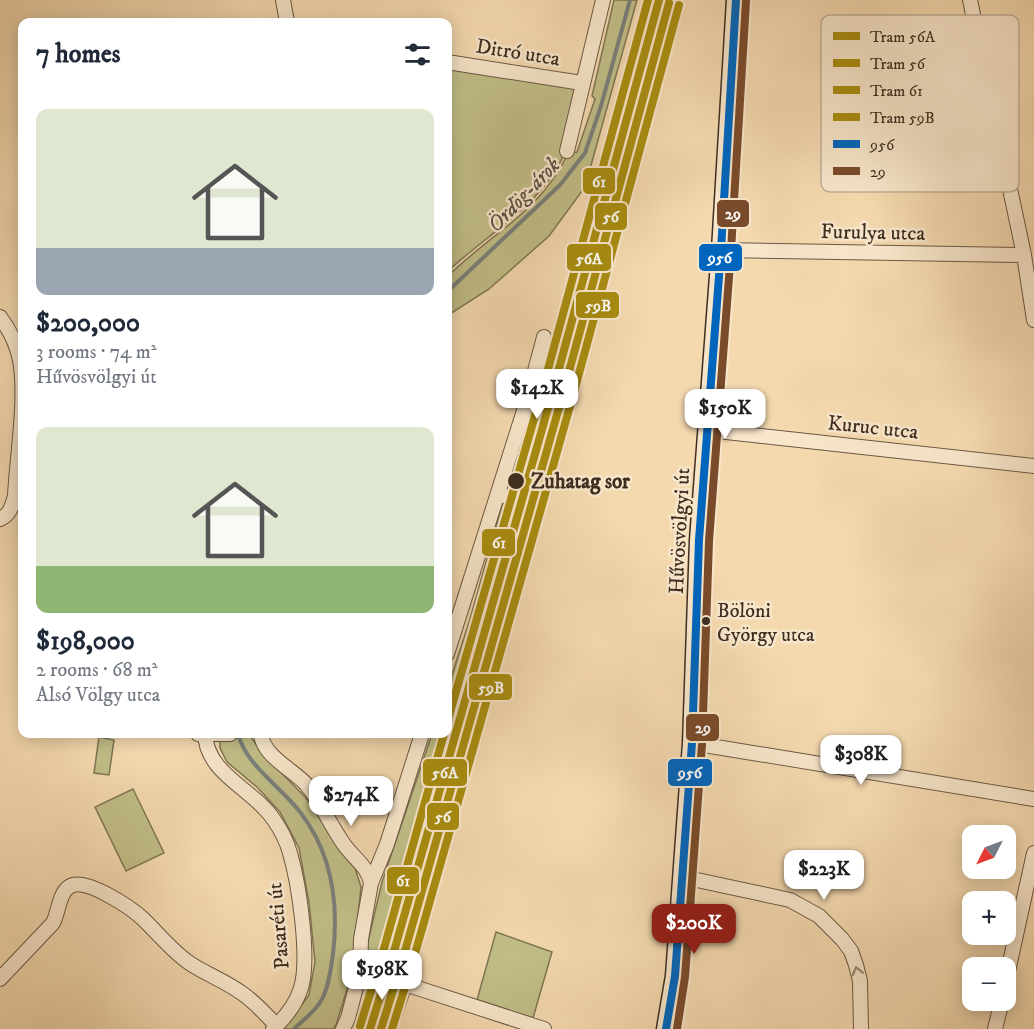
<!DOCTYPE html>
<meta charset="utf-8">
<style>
body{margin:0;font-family:"IM FELL DW Pica",serif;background:#f6f6f7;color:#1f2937;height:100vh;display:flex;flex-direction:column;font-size:22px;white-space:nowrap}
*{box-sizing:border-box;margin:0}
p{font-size:20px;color:#747a83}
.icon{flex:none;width:33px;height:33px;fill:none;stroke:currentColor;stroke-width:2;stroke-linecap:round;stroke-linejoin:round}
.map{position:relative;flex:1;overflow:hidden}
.side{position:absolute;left:18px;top:18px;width:434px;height:720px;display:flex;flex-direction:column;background:#fff;border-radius:12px;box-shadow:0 3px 15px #0003}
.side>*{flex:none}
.needle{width:39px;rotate:228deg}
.fabs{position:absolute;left:962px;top:825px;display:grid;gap:12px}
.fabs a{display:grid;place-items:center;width:54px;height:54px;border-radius:12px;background:#fff;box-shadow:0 3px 15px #0003;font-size:30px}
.price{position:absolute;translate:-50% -51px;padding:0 14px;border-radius:12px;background:#fff;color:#222;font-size:20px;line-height:39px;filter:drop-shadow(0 2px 3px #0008)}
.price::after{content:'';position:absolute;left:50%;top:36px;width:18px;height:14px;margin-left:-9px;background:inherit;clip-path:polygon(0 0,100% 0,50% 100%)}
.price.selected{background:#8f2418;color:#fff}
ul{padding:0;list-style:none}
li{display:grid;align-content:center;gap:12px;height:318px;padding:0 18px}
li span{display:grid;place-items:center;height:186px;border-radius:12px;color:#555}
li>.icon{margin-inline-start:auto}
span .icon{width:108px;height:108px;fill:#fffc;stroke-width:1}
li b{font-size:26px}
h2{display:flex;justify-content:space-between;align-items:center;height:72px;padding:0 18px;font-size:26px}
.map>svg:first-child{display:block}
.green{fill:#c1be87;stroke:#7f7654;stroke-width:1.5}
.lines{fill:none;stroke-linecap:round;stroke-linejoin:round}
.stream{stroke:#7a807b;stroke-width:4}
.street-casing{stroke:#6b5944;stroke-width:16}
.secondary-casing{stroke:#3d2e21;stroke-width:21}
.street{stroke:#f8e6cb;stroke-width:14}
.secondary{stroke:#f8e6cb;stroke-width:18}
.bus-1-casing{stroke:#f8e6cb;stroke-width:12}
.bus-2-casing{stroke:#f8e6cb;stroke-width:12}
.bus-1{stroke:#0065bd;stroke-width:8}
.bus-2{stroke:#7a4b2a;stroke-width:8}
.tram-1-casing{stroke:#f8e6cb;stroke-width:12}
.tram-2-casing{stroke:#f8e6cb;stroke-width:12}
.tram-3-casing{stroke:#f8e6cb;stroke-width:12}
.tram-4-casing{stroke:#f8e6cb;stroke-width:12}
.tram-1{stroke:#a88c0f;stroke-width:8}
.tram-2{stroke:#a88c0f;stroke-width:8}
.tram-3{stroke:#a88c0f;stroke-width:8}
.tram-4{stroke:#a88c0f;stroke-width:8}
.oneway{stroke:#9a8a76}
.stop-dot{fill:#3d2e21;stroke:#f8e6cb;stroke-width:2}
.labels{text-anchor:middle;stroke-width:5;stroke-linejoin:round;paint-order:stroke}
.bus-label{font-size:20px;fill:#3d2e21;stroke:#f8e6cb;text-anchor:start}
.street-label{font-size:21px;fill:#3d2e21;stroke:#f8e6cb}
.stop-label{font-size:21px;font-weight:bold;fill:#3d2e21;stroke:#f8e6cb;text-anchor:start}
.water-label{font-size:22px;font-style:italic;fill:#565046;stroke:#f8e6cb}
.key{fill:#f8e6cb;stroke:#c0af98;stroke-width:1.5}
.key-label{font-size:16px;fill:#3d2e21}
.line-badge{stroke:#f8e6cb;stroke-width:2}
.badge-label{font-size:16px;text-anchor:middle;font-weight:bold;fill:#fff}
</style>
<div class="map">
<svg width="1034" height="1029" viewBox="0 0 1034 1029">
<rect width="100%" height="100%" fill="#f4d9af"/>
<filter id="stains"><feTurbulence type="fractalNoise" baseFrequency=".00333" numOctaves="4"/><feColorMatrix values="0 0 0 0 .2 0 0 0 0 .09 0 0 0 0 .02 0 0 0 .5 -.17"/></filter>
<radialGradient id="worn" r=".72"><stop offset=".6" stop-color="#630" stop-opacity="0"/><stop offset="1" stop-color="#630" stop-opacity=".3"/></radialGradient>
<path class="green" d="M614,0H637L585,187L549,236L489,289L447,316V277C490,234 542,211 568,153L577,152L595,99L592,96Z
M662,0H666L550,422L546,421L579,306Z
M447,67L578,88C573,114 571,145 557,168C531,211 483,238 447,272Z
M503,502L508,503L447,720V690L470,619Z
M496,593L500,594L405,966L400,970L393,971Z
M432,734H443L374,967L368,964L365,954L382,882Z
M99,737L114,740L109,775L94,773Z
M251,737L261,752L306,798L340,844L355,868L361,887L352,973L336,1025L333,1029H283L309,995L315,962L309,902L299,848L280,812L257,787L227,762L220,748V739Z
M133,789L164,853L126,871L95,807Z
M496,932L552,952L533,1018L477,1000Z"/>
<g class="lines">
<path class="stream" d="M447,292L560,185L585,153L601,106L630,0
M238,734C246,765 280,786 300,812C332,853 339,903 333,954C331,968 329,986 322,999C317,1010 303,1020 294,1029"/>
<defs>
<path id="street" d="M283,0L287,22
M970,0L1024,255L1034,320
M447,62L582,83
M567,151L603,0
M721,250L1024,255
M0,317C9,329 17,345 20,360C27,398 17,456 15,496C12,506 10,515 0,519
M708,430L1034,466
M498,495L532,500
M447,654L527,401L544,337
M198,734H230
M205,734C207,775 254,789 274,820C281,830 287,842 290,853C299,884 310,958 301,988C296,1004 285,1018 273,1029
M261,734C263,756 292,769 306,784C321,802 329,823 343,843C352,857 368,866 371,883
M692,743L1034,799
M683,877L790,900L819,916L842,939L851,951L856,965L860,981L861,1029
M360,972L405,984L544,1029
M0,979L53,923C59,912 59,889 73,885C89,880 130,907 142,918C157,932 171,950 188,962C205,974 226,981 243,994C256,1003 266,1015 277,1026
M1005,985L1034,853
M343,1029L348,1018L360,972L361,939L371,883L387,844L422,734
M389,1029L405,984L532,500L672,0
M995,1029L1002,1000"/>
<path id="secondary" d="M666,1029L675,976L692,743L699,540L721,250L736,0"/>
</defs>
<use href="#street" class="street-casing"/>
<use href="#secondary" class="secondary-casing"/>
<use href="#street" class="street"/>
<use href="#secondary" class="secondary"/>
<defs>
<path id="bus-1" d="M666,1029L675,976L692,743L699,540L721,250L736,0"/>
<path id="bus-2" d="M677,1029L685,977L702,744L709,541L731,251L746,1"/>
</defs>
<use href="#bus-1" class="bus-1-casing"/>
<use href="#bus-2" class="bus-2-casing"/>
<use href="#bus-1" class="bus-1"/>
<use href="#bus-2" class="bus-2"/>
<defs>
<path id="tram-1" d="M370,1029L393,955L554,387L659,0"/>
<path id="tram-2" d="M381,1029L403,958L564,390L669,3"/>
<path id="tram-3" d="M447,723L544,384L648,0
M360,1026L383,952L444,734"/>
<path id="tram-4" d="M392,1029L413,961L574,392L679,5"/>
</defs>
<use href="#tram-1" class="tram-1-casing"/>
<use href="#tram-2" class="tram-2-casing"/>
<use href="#tram-3" class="tram-3-casing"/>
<use href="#tram-4" class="tram-4-casing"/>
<use href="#tram-1" class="tram-1"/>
<use href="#tram-2" class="tram-2"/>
<use href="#tram-3" class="tram-3"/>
<use href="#tram-4" class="tram-4"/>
</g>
<defs><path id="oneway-chevron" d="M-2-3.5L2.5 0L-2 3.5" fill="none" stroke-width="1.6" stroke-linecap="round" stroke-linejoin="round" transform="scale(1.5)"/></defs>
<use class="oneway" href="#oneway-chevron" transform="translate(857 971) rotate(-104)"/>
<g class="stop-dot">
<circle cx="516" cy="481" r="9"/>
<circle cx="706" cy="621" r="5"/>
</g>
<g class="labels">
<g class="bus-label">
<text x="717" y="617">Bölöni<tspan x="717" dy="24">György utca</tspan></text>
</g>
<g class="street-label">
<text transform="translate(518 52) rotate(9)" y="7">Ditró utca</text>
<text transform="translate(873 232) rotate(1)" y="7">Furulya utca</text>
<text transform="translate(873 427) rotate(6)" y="7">Kuruc utca</text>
<text transform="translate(679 531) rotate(-87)" y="7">Hűvösvölgyi út</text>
<text transform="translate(278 926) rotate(-95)" y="7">Pasaréti út</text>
</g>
<g class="stop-label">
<text x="531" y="488">Zuhatag sor</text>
</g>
<g class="water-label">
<text transform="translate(523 194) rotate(-46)" y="8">Ördög-árok</text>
</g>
</g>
<rect x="821" y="15" width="198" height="177" rx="9" class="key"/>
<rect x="833" y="32" width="27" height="8" fill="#a88c0f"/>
<rect x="833" y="59" width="27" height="8" fill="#a88c0f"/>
<rect x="833" y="86" width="27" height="8" fill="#a88c0f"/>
<rect x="833" y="113" width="27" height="8" fill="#a88c0f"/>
<rect x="833" y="140" width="27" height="8" fill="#0065bd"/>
<rect x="833" y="167" width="27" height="8" fill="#7a4b2a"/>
<g class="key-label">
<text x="870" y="42">Tram 56A</text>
<text x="870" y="69">Tram 56</text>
<text x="870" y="96">Tram 61</text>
<text x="870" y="123">Tram 59B</text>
<text x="870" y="150">956</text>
<text x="870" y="177">29</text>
</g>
<g class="line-badge">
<rect x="582" y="167" width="34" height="28" rx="6" fill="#a88c0f"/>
<rect x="716" y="199" width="34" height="29" rx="6" fill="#7a4b2a"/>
<rect x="594" y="202" width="34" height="29" rx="6" fill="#a88c0f"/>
<rect x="698" y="243" width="45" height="29" rx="6" fill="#0065bd"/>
<rect x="566" y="243" width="46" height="29" rx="6" fill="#a88c0f"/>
<rect x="575" y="291" width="45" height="28" rx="6" fill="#a88c0f"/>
<rect x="481" y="528" width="35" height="29" rx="6" fill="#a88c0f"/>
<rect x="468" y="673" width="45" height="28" rx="6" fill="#a88c0f"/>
<rect x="685" y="713" width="35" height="29" rx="6" fill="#7a4b2a"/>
<rect x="667" y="758" width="46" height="29" rx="6" fill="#0065bd"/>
<rect x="422" y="758" width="46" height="29" rx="6" fill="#a88c0f"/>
<rect x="426" y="802" width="34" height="29" rx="6" fill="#a88c0f"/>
<rect x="386" y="866" width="34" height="29" rx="6" fill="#a88c0f"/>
</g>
<g class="badge-label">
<text x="599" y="187">61</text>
<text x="733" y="219">29</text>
<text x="611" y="222">56</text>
<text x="720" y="263">956</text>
<text x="589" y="264">56A</text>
<text x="598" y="311">59B</text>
<text x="499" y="548">61</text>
<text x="491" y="693">59B</text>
<text x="703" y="733">29</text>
<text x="690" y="778">956</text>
<text x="445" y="778">56A</text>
<text x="443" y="822">56</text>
<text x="403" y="886">61</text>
</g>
<rect width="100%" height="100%" filter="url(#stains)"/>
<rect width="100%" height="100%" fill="url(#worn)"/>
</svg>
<div class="fabs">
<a><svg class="needle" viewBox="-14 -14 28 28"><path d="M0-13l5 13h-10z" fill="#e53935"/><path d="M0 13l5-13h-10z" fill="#747a83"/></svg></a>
<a>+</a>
<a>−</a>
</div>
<b class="price" style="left:537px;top:420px">$142K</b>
<b class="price" style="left:725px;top:440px">$150K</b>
<b class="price" style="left:861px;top:786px">$308K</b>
<b class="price" style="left:351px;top:827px">$274K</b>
<b class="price" style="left:824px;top:901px">$223K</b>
<b class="price selected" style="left:694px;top:955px">$200K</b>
<b class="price" style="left:382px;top:1001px">$198K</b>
<section class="side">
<h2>7 homes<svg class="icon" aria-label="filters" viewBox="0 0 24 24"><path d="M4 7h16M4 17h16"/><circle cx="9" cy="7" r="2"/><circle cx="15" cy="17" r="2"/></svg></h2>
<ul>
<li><span style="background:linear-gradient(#dfe7d0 75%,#9aa5b1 0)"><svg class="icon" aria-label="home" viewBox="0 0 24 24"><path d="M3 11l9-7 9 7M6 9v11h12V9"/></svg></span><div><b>$200,000</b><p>3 rooms · 74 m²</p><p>Hűvösvölgyi út</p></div></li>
<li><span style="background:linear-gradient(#dfe7d0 75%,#8fb573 0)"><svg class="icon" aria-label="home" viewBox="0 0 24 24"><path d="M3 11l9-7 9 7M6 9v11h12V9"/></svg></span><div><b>$198,000</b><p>2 rooms · 68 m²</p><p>Alsó Völgy utca</p></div></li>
</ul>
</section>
</div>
